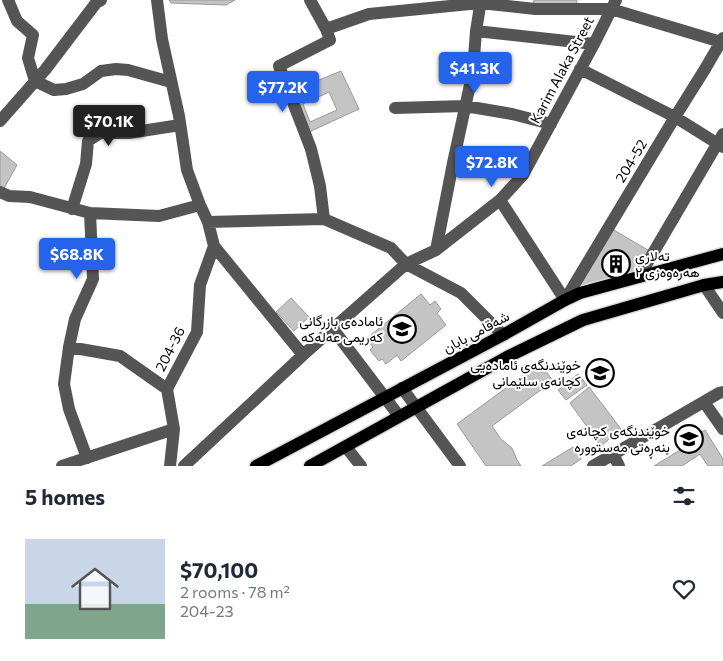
<!DOCTYPE html>
<meta charset="utf-8">
<style>
body{margin:0;font-family:Commissioner,Vazirmatn,sans-serif;background:#f2f2f3;color:#1f2937;height:100vh;display:flex;flex-direction:column;font-size:19px;white-space:nowrap}
*{box-sizing:border-box;margin:0}
p{font-size:16px;color:#747a83}
.icon{flex:none;width:28px;height:28px;fill:none;stroke:currentColor;stroke-width:2;stroke-linecap:round;stroke-linejoin:round}
.map{position:relative;height:466px;overflow:hidden}
.side{display:flex;flex-direction:column;background:#fff;flex:1}
.side>*{flex:none}
.price{position:absolute;translate:-50% -42px;padding:0 11px;border-radius:5px;background:#2563eb;color:#fff;font-size:16px;line-height:32px;filter:drop-shadow(0 1px 2px #0008)}
.price::after{content:'';position:absolute;left:50%;top:30px;width:15px;height:11px;margin-left:-8px;background:inherit;clip-path:polygon(0 0,100% 0,50% 100%)}
.price.active{background:#222;color:#fff}
ul{padding:0;list-style:none}
li{display:flex;align-items:center;gap:15px;height:125px;padding:0 25px}
li span{display:grid;place-items:center;flex:none;width:140px;height:100px;border-radius:0px;color:#555}
li>.icon{margin-inline-start:auto}
span .icon{width:60px;height:60px;fill:#fffc;stroke-width:1}
li b{font-size:21px}
h2{display:flex;justify-content:space-between;align-items:center;height:60px;padding:0 25px;font-size:21px}
.map>svg:first-child{display:block}
.building{fill:#c4c4c4;stroke:#999;fill-rule:evenodd}
.lines{fill:none;stroke-linecap:round;stroke-linejoin:round}
.major-casing{stroke:#dbdbdb;stroke-width:15}
.minor{stroke:#555;stroke-width:12}
.major{stroke:#000;stroke-width:12}
.labels{text-anchor:middle;stroke-width:4;stroke-linejoin:round;paint-order:stroke}
.street-label{font-size:14px;fill:#000;stroke:#fff}
.poi-label{font-size:14px;fill:#000;stroke:#fff;text-anchor:end}
</style>
<div class="map">
<svg width="723" height="466" viewBox="0 0 723 466">
<rect width="100%" height="100%" fill="#fff"/>
<path class="building" d="M169,0H235L226,5L171,3Z
M534,0H577L576,5L533,6Z
M341,71L359,109L309,132L292,91ZM329,92L337,110L310,122L303,104Z
M0,151L17,165L3,190L0,188Z
M612,229L653,253L635,275L570,292Z
M421,294L430,305L435,301L441,309L437,313L446,325L401,361L397,355L386,364L382,359L379,361L370,350L373,347L366,339Z
M291,298L309,317L294,331L276,312Z
M540,363L553,381L492,426L501,439L512,448L517,460L521,466H486L457,424Z
M578,374L587,385L566,400L558,390Z
M589,387L621,429L601,446L570,403Z
M705,430L723,459V466H708L700,454L682,466H654L693,442L691,439Z
M573,447L581,459L571,466H542Z"/>
<g class="lines">
<defs>
<path id="major" d="M256,466L503,335L565,300L580,293L723,254
M310,466L507,357L583,320L704,285L723,282"/>
</defs>
<use href="#major" class="major-casing"/>
<path class="minor" d="M8,0L17,21L33,35L28,58L35,81L54,90L66,89L83,84L101,71L116,69L128,70L171,82
M157,0L162,39L179,116L187,170L200,205L208,222L214,246L303,355
M310,0L326,29L330,40L279,66L311,149L320,186L324,219
M326,29L369,14L480,3L535,9H611L721,42
M476,31L594,44
M580,69L675,117L723,147
M395,108L465,106L512,114L551,124
M0,121L45,70L96,3L101,0
M0,192L9,196L30,197L90,213L159,216L200,205
M500,200L565,300L675,117L705,69L723,38
M72,209L86,164L88,141L100,133H129L180,125
M208,222L324,219L391,248L406,264L461,293L503,335
M436,250L453,163L473,71L476,31L481,0
M639,277L723,134
M704,285L723,313
M333,329L399,416
M69,347L120,356L167,389
M402,388L460,466
M704,402L723,429
M346,447L361,466
M613,454L619,466
M87,458L69,409L64,384L69,347L75,319L93,279L90,213
M62,466L174,429
M170,466L174,429L167,389L197,332L200,285L214,246
M184,466L303,355L406,264L436,250L500,200L523,175L594,44L616,0
M593,466L719,393L723,392"/>
<use href="#major" class="major"/>
</g>
<defs>
<symbol id="building-ring" viewBox="-11 -11 22 22"><circle r="9.5" fill="#fff" stroke="#000" stroke-width="1.5"/><path d="M-4-6H4V6H1V3H-1V6H-4ZM-2.5-4.3h1.7v1.8h-1.7ZM.8-4.3h1.7v1.8H.8ZM-2.5-1h1.7V.8h-1.7ZM.8-1h1.7V.8H.8Z" fill="#000"/></symbol>
<symbol id="school-ring" viewBox="-11 -11 22 22"><circle r="9.5" fill="#fff" stroke="#000" stroke-width="1.5"/><path d="M0-5L7-2L0 1L-7-2ZM-4 1L0 2.5L4 1V4Q0 6-4 4Z" fill="#000"/></symbol>
</defs>
<g fill-rule="evenodd">
<use href="#building-ring" x="600" y="248" width="32" height="32"/>
<use href="#school-ring" x="386" y="313" width="32" height="32"/>
<use href="#school-ring" x="584" y="357" width="32" height="32"/>
<use href="#school-ring" x="673" y="423" width="32" height="32"/>
</g>
<g class="labels">
<g class="street-label">
<text transform="translate(562 70) rotate(-62)" y="5">Karim Alaka Street</text>
<text transform="translate(631 161) rotate(-59)" y="5">204-52</text>
<text transform="translate(476 332) rotate(-28)" y="5">شەقامی بابان</text>
<text transform="translate(170 349) rotate(-63)" y="5">204-36</text>
</g>
<g class="poi-label">
<text x="635" y="261" text-anchor="start">تەلاری<tspan x="635" dy="16">هەرەوەزی ٢</tspan></text>
<text x="383" y="326">ئامادەی بازرگانی<tspan x="383" dy="16">کەریمی عەلەکە</tspan></text>
<text x="581" y="370">خوێندنگەی ئامادەیی<tspan x="581" dy="16">کچانەی سلێمانی</tspan></text>
<text x="670" y="436">خوێندنگەی کچانەی<tspan x="670" dy="16">بنەڕەتی مەستوورە</tspan></text>
</g>
</g>
</svg>
<b class="price" style="left:475px;top:94px">$41.3K</b>
<b class="price" style="left:283px;top:113px">$77.2K</b>
<b class="price active" style="left:109px;top:147px">$70.1K</b>
<b class="price" style="left:492px;top:188px">$72.8K</b>
<b class="price" style="left:77px;top:280px">$68.8K</b>
</div>
<section class="side">
<h2>5 homes<svg class="icon" aria-label="filters" viewBox="0 0 24 24"><path d="M4 7h16M4 17h16"/><circle cx="9" cy="7" r="2"/><circle cx="15" cy="17" r="2"/></svg></h2>
<ul>
<li><span style="background:linear-gradient(#c9d6e8 65%,#7fa58c 0)"><svg class="icon" aria-label="home" viewBox="0 0 24 24"><path d="M3 11l9-7 9 7M6 9v11h12V9"/></svg></span><div><b>$70,100</b><p>2 rooms · 78 m²</p><p>204-23</p></div><svg class="icon" aria-label="heart" viewBox="0 0 24 24"><path d="M12 20l-8-8c-3-5 5-10 8-4 3-6 11-1 8 4z"/></svg></li>
</ul>
</section>
